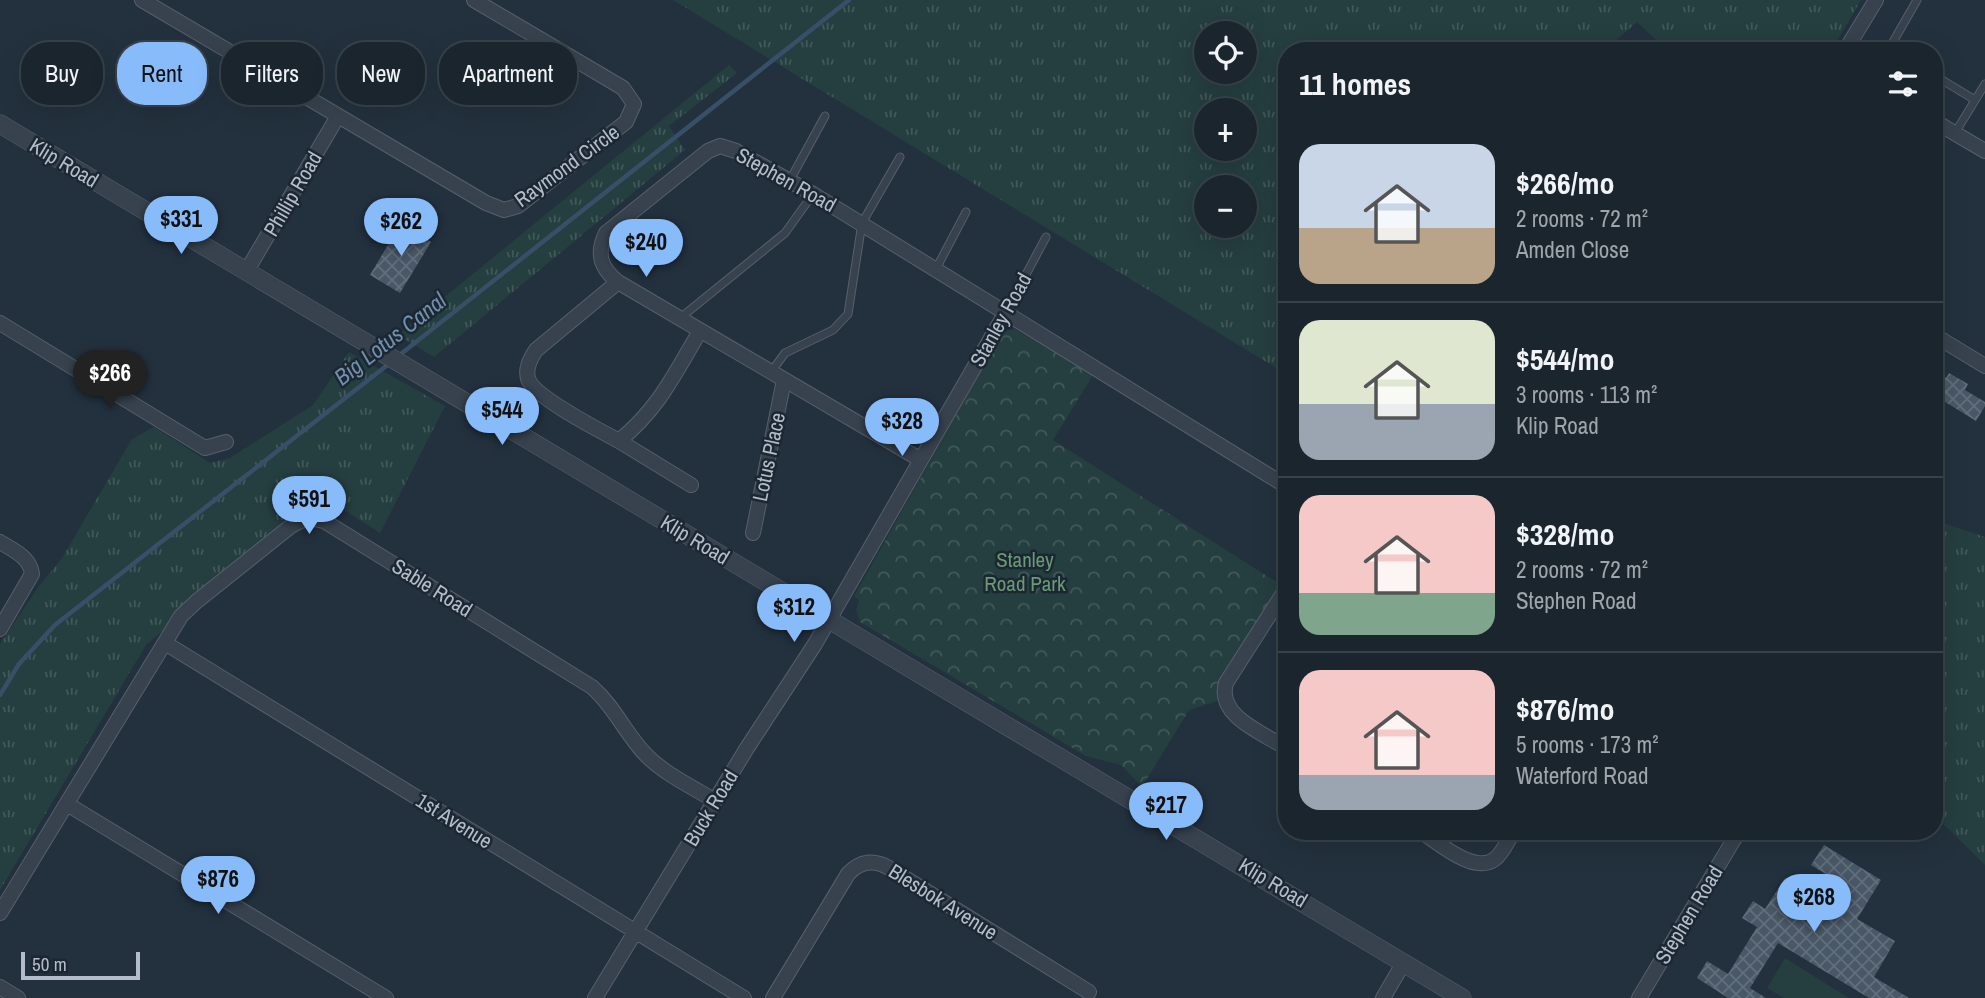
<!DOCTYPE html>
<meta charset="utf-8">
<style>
body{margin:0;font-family:"Archivo Narrow",sans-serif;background:#27313a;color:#f1f3f6;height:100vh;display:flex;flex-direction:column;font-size:26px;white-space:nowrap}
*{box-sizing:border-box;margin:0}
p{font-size:23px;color:#9fa5aa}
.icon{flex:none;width:38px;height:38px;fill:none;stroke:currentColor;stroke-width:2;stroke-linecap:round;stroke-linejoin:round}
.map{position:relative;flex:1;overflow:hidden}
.side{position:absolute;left:1278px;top:42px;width:665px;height:798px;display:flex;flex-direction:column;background:#1a252e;border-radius:28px;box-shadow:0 7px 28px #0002,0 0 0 2px #38424a}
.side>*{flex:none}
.hud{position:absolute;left:21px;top:42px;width:665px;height:63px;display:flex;gap:14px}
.tools{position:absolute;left:1194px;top:21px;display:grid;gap:14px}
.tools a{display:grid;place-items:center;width:63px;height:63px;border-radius:50%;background:#1a252e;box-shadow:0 7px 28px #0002,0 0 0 2px #38424a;font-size:35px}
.scale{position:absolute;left:21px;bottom:18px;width:119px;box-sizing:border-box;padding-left:7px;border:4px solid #b3bdc9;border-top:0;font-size:19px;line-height:24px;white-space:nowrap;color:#b3bdc9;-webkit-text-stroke:5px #1c2733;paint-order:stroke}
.price{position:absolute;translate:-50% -60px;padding:0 16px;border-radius:24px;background:#87bbfa;color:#111;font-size:23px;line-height:46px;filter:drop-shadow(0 2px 4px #0008)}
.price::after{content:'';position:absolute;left:50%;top:42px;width:21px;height:16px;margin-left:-10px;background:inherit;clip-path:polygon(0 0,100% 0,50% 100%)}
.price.selected{background:#222;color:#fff}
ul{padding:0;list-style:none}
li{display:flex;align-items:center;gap:21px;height:175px;padding:0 21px}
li+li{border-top:2px solid #38424a}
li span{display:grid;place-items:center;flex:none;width:196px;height:140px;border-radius:21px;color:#555}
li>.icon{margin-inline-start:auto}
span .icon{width:84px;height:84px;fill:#fffc;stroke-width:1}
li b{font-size:30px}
h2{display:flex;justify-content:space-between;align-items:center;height:84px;padding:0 21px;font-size:30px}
.pill{padding:0 24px;border-radius:28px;background:#1a252e;box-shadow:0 7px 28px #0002,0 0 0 2px #38424a;font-size:24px;line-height:63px}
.pill.selected{background:#87bbfa;color:#111}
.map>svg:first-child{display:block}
.grass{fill:url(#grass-tufts);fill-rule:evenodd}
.forest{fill:url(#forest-crowns)}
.pitch{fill:#253e3f}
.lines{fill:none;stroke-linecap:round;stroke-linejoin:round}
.stream{stroke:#384f68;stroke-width:4.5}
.building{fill:url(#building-cross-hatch)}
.service-casing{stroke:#55606c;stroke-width:9}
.minor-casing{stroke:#55606c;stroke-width:16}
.tertiary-casing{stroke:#55606c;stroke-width:19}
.service{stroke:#37424e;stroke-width:7}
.minor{stroke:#37424e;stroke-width:14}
.tertiary{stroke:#37424e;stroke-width:18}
.labels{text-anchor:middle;stroke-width:5;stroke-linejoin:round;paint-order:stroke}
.street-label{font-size:21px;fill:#b3bdc9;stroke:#1c2733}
.park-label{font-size:21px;fill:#6a9b72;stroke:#1c2733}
.water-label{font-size:23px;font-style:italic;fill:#7290ad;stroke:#1c2733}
</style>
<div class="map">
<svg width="1985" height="998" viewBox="0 0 1985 998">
<defs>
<pattern id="grass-tufts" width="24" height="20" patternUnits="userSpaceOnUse" patternTransform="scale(1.75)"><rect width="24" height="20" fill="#253e3f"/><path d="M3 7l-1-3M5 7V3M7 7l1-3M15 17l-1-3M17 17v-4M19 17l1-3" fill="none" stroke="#425859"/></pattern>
<pattern id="forest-crowns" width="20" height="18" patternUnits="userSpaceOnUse" patternTransform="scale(1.75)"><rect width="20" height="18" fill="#253e3f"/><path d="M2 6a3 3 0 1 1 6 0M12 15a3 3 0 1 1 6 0" fill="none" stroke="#425859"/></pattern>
<pattern id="building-cross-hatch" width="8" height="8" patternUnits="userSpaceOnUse" patternTransform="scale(1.75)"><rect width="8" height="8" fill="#495867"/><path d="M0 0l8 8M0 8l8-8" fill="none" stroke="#616e7b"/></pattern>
</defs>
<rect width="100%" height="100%" fill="#23313e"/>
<path class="grass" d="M673,0H1861L1831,51H1668L1637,22L1604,51H1286V374ZM1244,33V72H1206V33ZM1244,110V149H1206V110ZM1206,187H1244V226H1206Z
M729,65L737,73L669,126L685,150L434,357L398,335Z
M349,352L445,406L380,533L321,495L146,645L0,890V644L39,586L62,558L132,439L154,427L210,463L230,458L313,405Z
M1934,520L1985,537V865L1934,815Z"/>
<path class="forest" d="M1015,329L1093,375L1053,440L1281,585L1220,684L1217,701L1189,710L1142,787L1121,765L1086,756L860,622L856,610L859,600L854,596L999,339L1006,331Z"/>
<path class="pitch" d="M1785,958L1849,998H1784L1767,988Z"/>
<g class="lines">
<path class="stream" d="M397,357L849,0
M0,695L19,664L55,625L390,363"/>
</g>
<path class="building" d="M401,223L431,242L400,293L370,275Z
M1934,370L1946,378L1949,373L1968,384L1965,390L1985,402V406L1976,421L1934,395Z
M1824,845L1881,880L1857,919L1895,941L1874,977L1909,998H1869L1778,943L1750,988L1766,998H1728L1697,978L1707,961L1728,974L1757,927L1742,918L1753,901L1765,909L1785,878L1824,903L1837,881L1811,865Z"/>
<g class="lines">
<defs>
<path id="service" d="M1898,51L1893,42L1917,0
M1934,75L1975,100
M1955,133L1985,84
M790,180L825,116
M936,269L966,212
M1006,312L1046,237
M679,319L785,233L813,194
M771,372L785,353L833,330L848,314L862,223L900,157"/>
<path id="minor" d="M142,0L486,203L504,210L518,206L626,122L634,104L623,88L474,0
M1845,51L1876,0
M1934,121L1985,151
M246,272L338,116
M618,282L536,350C530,359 524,370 529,381C538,399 599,430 619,441C659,408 674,375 700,331
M0,323L205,448L226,442
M1934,335L1985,366
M619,441L691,485
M921,460L618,282C600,268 596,253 606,233L708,151L720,146L736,151L813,194L1286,486
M753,533L784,380
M0,542C13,550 30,557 32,574L0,629
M1286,589L1226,683C1216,716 1263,733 1286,748
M165,643L744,998
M67,804L386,998
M1420,831C1438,842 1474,875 1495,859C1503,853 1508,840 1514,831
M0,913L181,616L197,601L291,526C303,519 310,517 324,521L592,687C615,707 626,735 647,756C666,775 693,787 715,801
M0,987L18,998
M595,998L747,748L815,644L1006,312
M773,998L848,874C860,861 874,859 889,868L1089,992
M1383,998L1404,962
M1639,998L1739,831"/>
<path id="tertiary" d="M0,124L1462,998"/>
</defs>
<use href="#service" class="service-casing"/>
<use href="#minor" class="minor-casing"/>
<use href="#tertiary" class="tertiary-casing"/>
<use href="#service" class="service"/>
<use href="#minor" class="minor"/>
<use href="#tertiary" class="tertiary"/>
</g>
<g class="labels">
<g class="street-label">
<text transform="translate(64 163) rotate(31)" y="7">Klip Road</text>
<text transform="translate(567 166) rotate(-36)" y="7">Raymond Circle</text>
<text transform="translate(786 180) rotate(29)" y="7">Stephen Road</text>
<text transform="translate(293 194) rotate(-60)" y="7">Phillip Road</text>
<text transform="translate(1001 320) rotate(-61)" y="7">Stanley Road</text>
<text transform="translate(769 457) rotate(-78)" y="7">Lotus Place</text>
<text transform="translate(695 540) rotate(31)" y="7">Klip Road</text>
<text transform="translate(432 588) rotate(32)" y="7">Sable Road</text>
<text transform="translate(711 808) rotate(-59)" y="7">Buck Road</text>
<text transform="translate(454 821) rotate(32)" y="7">1st Avenue</text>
<text transform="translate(1273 883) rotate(31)" y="7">Klip Road</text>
<text transform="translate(943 902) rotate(32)" y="7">Blesbok Avenue</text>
<text transform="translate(1689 915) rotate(-59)" y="7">Stephen Road</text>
</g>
<g class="park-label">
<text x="1025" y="567">Stanley<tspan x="1025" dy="24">Road Park</tspan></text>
</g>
<g class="water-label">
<text transform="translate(390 339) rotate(-38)" y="8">Big Lotus Canal</text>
</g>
</g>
</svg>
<div class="tools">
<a><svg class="icon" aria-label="locate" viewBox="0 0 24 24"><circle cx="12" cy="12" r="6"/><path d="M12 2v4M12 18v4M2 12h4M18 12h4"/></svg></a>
<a>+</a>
<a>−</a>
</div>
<div class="scale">50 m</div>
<b class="price" style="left:181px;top:256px">$331</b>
<b class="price" style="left:401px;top:258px">$262</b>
<b class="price" style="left:646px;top:279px">$240</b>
<b class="price selected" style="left:110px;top:410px">$266</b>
<b class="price" style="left:502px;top:447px">$544</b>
<b class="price" style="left:902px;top:458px">$328</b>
<b class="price" style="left:309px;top:536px">$591</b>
<b class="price" style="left:794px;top:644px">$312</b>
<b class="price" style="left:1166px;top:842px">$217</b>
<b class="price" style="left:218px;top:916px">$876</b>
<b class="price" style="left:1814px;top:934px">$268</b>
<div class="hud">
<a class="pill">Buy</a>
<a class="pill selected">Rent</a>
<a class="pill">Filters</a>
<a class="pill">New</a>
<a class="pill">Apartment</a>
</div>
<section class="side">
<h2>11 homes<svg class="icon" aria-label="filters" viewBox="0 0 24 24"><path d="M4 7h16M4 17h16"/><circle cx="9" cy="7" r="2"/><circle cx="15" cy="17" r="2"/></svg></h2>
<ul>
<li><span style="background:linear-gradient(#c9d6e8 60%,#b9a48a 0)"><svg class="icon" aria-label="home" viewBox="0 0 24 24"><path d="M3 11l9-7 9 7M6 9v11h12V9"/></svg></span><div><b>$266/mo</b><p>2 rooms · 72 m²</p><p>Amden Close</p></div></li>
<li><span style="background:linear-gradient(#dfe7d0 60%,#9aa5b1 0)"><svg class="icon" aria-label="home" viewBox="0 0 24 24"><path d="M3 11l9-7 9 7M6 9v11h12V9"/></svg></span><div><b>$544/mo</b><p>3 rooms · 113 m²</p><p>Klip Road</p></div></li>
<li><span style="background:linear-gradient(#f6c9c9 70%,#7fa58c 0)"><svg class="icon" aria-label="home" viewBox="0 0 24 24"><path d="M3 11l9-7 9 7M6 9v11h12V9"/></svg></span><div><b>$328/mo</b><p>2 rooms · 72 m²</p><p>Stephen Road</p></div></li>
<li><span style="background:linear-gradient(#f6c9c9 75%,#9aa5b1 0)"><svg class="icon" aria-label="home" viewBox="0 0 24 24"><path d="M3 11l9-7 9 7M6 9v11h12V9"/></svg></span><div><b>$876/mo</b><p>5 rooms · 173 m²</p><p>Waterford Road</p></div></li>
</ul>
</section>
</div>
